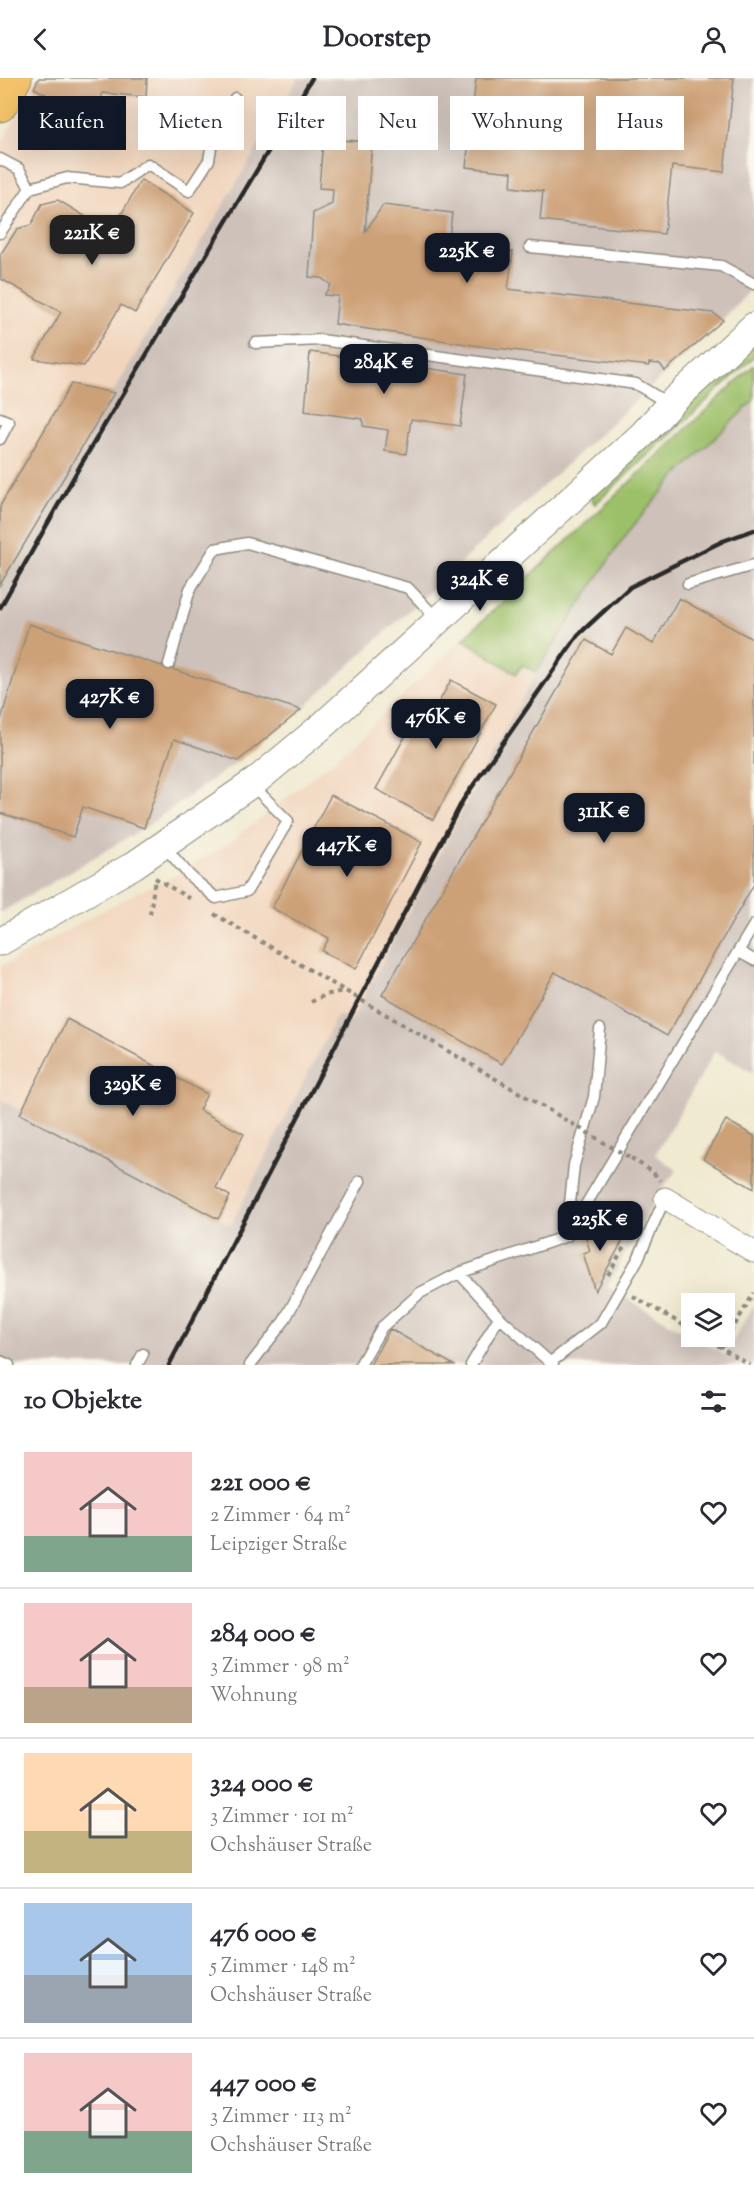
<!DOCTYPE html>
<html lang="de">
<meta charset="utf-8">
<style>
body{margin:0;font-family:"Sorts Mill Goudy",serif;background:#f2f2f3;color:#2b2b33;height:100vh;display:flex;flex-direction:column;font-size:22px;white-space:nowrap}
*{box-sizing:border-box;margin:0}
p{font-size:20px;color:#7c7c81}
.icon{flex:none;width:33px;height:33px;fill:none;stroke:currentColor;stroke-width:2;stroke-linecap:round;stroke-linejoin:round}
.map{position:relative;height:1287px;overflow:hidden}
.panel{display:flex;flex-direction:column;background:#fff;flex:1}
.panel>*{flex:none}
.top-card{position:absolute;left:18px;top:18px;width:718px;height:54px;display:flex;gap:12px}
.controls{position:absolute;left:681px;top:1215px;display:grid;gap:12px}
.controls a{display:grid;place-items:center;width:54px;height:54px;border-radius:0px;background:#fff;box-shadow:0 6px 24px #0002;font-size:30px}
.price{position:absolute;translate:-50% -51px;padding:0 14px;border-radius:12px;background:#111827;color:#fff;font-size:20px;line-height:39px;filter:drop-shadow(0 2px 3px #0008)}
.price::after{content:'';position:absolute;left:50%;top:36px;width:18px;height:14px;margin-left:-9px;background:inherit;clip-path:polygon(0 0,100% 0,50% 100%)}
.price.active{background:#222;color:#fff}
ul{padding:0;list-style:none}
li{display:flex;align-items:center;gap:18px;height:150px;padding:0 24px}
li+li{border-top:2px solid #e1e1e2}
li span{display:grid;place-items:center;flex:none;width:168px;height:120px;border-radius:0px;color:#555}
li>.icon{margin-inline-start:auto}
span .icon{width:72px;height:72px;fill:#fffc;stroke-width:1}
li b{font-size:26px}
h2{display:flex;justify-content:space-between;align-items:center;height:72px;padding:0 24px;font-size:26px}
.pill{padding:0 21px;border-radius:0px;background:#fff;box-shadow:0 6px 24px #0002;font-size:21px;line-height:54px}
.pill.active{background:#111827;color:#fff}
header{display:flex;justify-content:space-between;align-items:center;height:78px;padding:0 24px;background:#fff;font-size:27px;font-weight:800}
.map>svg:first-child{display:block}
.built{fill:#f1d5bd}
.industrial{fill:#cec1ba}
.green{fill:#9cc069;stroke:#64764a;stroke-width:1.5}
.building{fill:#cda178}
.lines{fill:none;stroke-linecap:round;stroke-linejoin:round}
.service-casing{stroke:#8e8a7e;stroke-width:13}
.minor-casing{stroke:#8e8a7e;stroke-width:23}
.tertiary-casing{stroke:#8e8a7e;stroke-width:29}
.primary-casing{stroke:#8e8a7e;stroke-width:35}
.path{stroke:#8e8a7e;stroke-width:4;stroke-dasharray:4.5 4.5;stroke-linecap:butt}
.service{stroke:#fff;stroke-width:10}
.minor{stroke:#fff;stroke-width:21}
.tertiary{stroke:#fff;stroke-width:27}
.primary{stroke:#f2c36a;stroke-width:33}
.rail{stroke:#2b2b2b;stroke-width:4.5}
.path-bridge{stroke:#8e8a7e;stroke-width:4;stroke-dasharray:4.5 4.5;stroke-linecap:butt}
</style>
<header><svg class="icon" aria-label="back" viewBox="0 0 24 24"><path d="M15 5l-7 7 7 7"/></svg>Doorstep<svg class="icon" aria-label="person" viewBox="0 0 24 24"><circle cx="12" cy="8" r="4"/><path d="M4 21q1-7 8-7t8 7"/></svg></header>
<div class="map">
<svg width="754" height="1287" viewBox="0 0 754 1287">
<rect width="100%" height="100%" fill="#fbf7ec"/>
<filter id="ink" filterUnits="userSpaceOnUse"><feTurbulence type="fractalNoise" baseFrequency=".0167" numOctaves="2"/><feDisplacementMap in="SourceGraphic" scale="12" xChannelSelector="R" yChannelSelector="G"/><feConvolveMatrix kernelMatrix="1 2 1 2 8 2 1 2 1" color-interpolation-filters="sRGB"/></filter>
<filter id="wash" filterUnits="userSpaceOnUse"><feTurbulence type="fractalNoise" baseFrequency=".008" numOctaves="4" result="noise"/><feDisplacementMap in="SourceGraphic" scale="24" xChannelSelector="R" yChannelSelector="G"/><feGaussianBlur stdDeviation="1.35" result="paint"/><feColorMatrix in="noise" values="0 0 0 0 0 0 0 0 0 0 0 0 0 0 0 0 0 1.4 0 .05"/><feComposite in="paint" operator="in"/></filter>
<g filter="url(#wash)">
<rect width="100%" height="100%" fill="#f0ead1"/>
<path class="built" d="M36,0H298L0,507V69Z
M463,561L515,596L522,587L536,594L351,943L338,937L231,1147L0,1021V889L132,817L169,801L229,765L330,685Z"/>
<path class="industrial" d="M298,0H754V208L723,242L301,632L238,683L144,750L0,835V507Z
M754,322V995L715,973L655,1077L677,1092L660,1113L607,1209L725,1277L754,1227V1287H0V1021L231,1147L338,936L351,943L536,594L579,526L624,459L672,402Z"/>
<path class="green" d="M754,267V279L595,426L590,419Z
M754,287V322L672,402L624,459L536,594L522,587L516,596L463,561Z"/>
<g id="blocks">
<path class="building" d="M39,0H147L146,19L102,15V26L54,21L34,10Z
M476,0H734L724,94L672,88L664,156L540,142L543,113L511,109L512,94L466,89Z
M323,61L372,64L365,154L383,127L452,135L449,161L500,167L499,173L513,174L508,211L713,235L723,242L665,293L660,286L649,285V288L486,269L335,246L338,218L324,217L331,207L321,200L309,199L313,135L332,126L333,111L319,110Z
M141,102L194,135L135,235L121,227L84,288L34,281L61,234L1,201L0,177L17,151L31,147L42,126L58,122L111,154Z
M310,274L467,296L460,348L411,341L406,376L385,373L388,352L363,348V341L305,333Z
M71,306L114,315L0,507V428Z
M679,520L754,562V806L667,958L555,894L502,986L382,917L586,562L611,576L626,550L653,566Z
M29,546L301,632L238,683L174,661L144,750L83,729L73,759L0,735V645Z
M451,602L496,626L433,742L376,711L423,626L434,633Z
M331,717L422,764L356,891L322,873L329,860L272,830Z
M67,941L207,1016L199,1032L244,1056L216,1110L230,1118L218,1141L20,1036Z
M726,1042L754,1058V1111L703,1081Z
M592,1146L623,1162L595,1213L583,1175L590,1173L585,1157Z
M390,1251L454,1287H370Z"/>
</g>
</g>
<g filter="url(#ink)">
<use href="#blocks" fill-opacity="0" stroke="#8e8a7e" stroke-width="1.5"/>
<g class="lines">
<defs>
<path id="service" d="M0,81L19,91L30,110L0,155
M30,110L67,100L120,105L148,86L189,113L209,82L212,64L235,20
M530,169L721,188L754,206
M255,265L321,262L636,306L669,326
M0,340L9,344L0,361
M688,506L754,487
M169,586L190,511L215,471L247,465L408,510L438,542
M163,767L190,798L216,820L247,813L288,743L252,707
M739,874L754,882
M567,1154L574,1087L594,1019L600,951
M459,1195L499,1239L553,1287
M0,1283L9,1287
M551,1284L601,1245L638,1181L665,1120
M137,1287L143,1276
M250,1287L284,1243L360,1103
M360,1287L382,1249L420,1215L459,1195L567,1158L754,847
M471,1287L499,1239"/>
<path id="minor" d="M665,1120L754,1174"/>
<path id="tertiary" d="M0,864L134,787L257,702L322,648L642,357L670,326L754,248"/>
<path id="primary" d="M0,27L15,0"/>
</defs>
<use href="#service" class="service-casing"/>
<use href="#minor" class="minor-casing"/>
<use href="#tertiary" class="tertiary-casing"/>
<use href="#primary" class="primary-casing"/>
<path class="path" d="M155,800L190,821
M150,836L155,801
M214,836L571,1045
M311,924L325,917L343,913
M631,1080L653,1094L660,1103
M608,1197L624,1169
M633,1218L692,1252
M702,1258L750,1287
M721,1270L754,1215"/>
<use href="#service" class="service"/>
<use href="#minor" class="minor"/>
<use href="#tertiary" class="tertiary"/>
<use href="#primary" class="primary"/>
<path class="rail" d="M0,530L80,388L312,0
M169,1287L463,722L578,557L630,509L723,463L754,452"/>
<path class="path-bridge" d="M571,1045L630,1080"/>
</g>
</g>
</svg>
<div class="controls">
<a><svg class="icon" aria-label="layers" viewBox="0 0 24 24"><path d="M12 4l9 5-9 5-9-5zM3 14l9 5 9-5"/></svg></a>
</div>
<b class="price active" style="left:92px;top:188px">221K €</b>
<b class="price" style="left:467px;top:206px">225K €</b>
<b class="price" style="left:384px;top:317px">284K €</b>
<b class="price" style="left:480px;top:534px">324K €</b>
<b class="price" style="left:110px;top:652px">427K €</b>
<b class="price" style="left:436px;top:672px">476K €</b>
<b class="price" style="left:604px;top:766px">311K €</b>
<b class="price" style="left:347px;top:800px">447K €</b>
<b class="price" style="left:133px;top:1039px">329K €</b>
<b class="price" style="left:600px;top:1174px">225K €</b>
<div class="top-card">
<a class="pill active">Kaufen</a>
<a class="pill">Mieten</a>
<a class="pill">Filter</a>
<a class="pill">Neu</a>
<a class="pill">Wohnung</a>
<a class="pill">Haus</a>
</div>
</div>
<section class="panel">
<h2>10 Objekte<svg class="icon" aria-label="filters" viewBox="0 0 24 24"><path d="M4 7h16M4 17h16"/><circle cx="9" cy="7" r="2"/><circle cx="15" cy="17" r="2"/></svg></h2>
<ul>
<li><span style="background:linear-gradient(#f6c9c9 70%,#7fa58c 0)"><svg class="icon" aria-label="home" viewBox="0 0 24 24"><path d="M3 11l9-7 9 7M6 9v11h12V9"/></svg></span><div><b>221 000 €</b><p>2 Zimmer · 64 m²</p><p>Leipziger Straße</p></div><svg class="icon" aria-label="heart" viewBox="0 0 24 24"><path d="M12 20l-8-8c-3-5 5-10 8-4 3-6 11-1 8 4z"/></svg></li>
<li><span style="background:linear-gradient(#f6c9c9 70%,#b9a48a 0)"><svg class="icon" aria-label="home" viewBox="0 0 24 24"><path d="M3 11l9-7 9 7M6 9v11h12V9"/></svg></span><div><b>284 000 €</b><p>3 Zimmer · 98 m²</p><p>Wohnung</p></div><svg class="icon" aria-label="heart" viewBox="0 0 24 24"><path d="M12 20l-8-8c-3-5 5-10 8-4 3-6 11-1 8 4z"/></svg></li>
<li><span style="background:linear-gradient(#ffd9b3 65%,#c2b280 0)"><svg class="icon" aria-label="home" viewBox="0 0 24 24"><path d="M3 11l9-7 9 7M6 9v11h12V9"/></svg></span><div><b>324 000 €</b><p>3 Zimmer · 101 m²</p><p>Ochshäuser Straße</p></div><svg class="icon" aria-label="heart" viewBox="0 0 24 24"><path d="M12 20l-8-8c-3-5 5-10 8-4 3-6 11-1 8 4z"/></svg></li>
<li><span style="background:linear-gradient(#a9c7e8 60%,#9aa5b1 0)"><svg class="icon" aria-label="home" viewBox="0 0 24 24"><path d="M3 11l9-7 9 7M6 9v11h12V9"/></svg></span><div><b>476 000 €</b><p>5 Zimmer · 148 m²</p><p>Ochshäuser Straße</p></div><svg class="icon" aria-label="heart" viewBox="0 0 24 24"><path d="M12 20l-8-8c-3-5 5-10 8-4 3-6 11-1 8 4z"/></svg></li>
<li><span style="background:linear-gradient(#f6c9c9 65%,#7fa58c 0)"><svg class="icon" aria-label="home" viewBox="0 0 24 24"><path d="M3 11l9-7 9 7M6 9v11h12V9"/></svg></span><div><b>447 000 €</b><p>3 Zimmer · 113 m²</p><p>Ochshäuser Straße</p></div><svg class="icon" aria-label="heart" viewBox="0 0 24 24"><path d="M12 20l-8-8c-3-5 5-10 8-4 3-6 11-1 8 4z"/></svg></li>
</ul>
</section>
